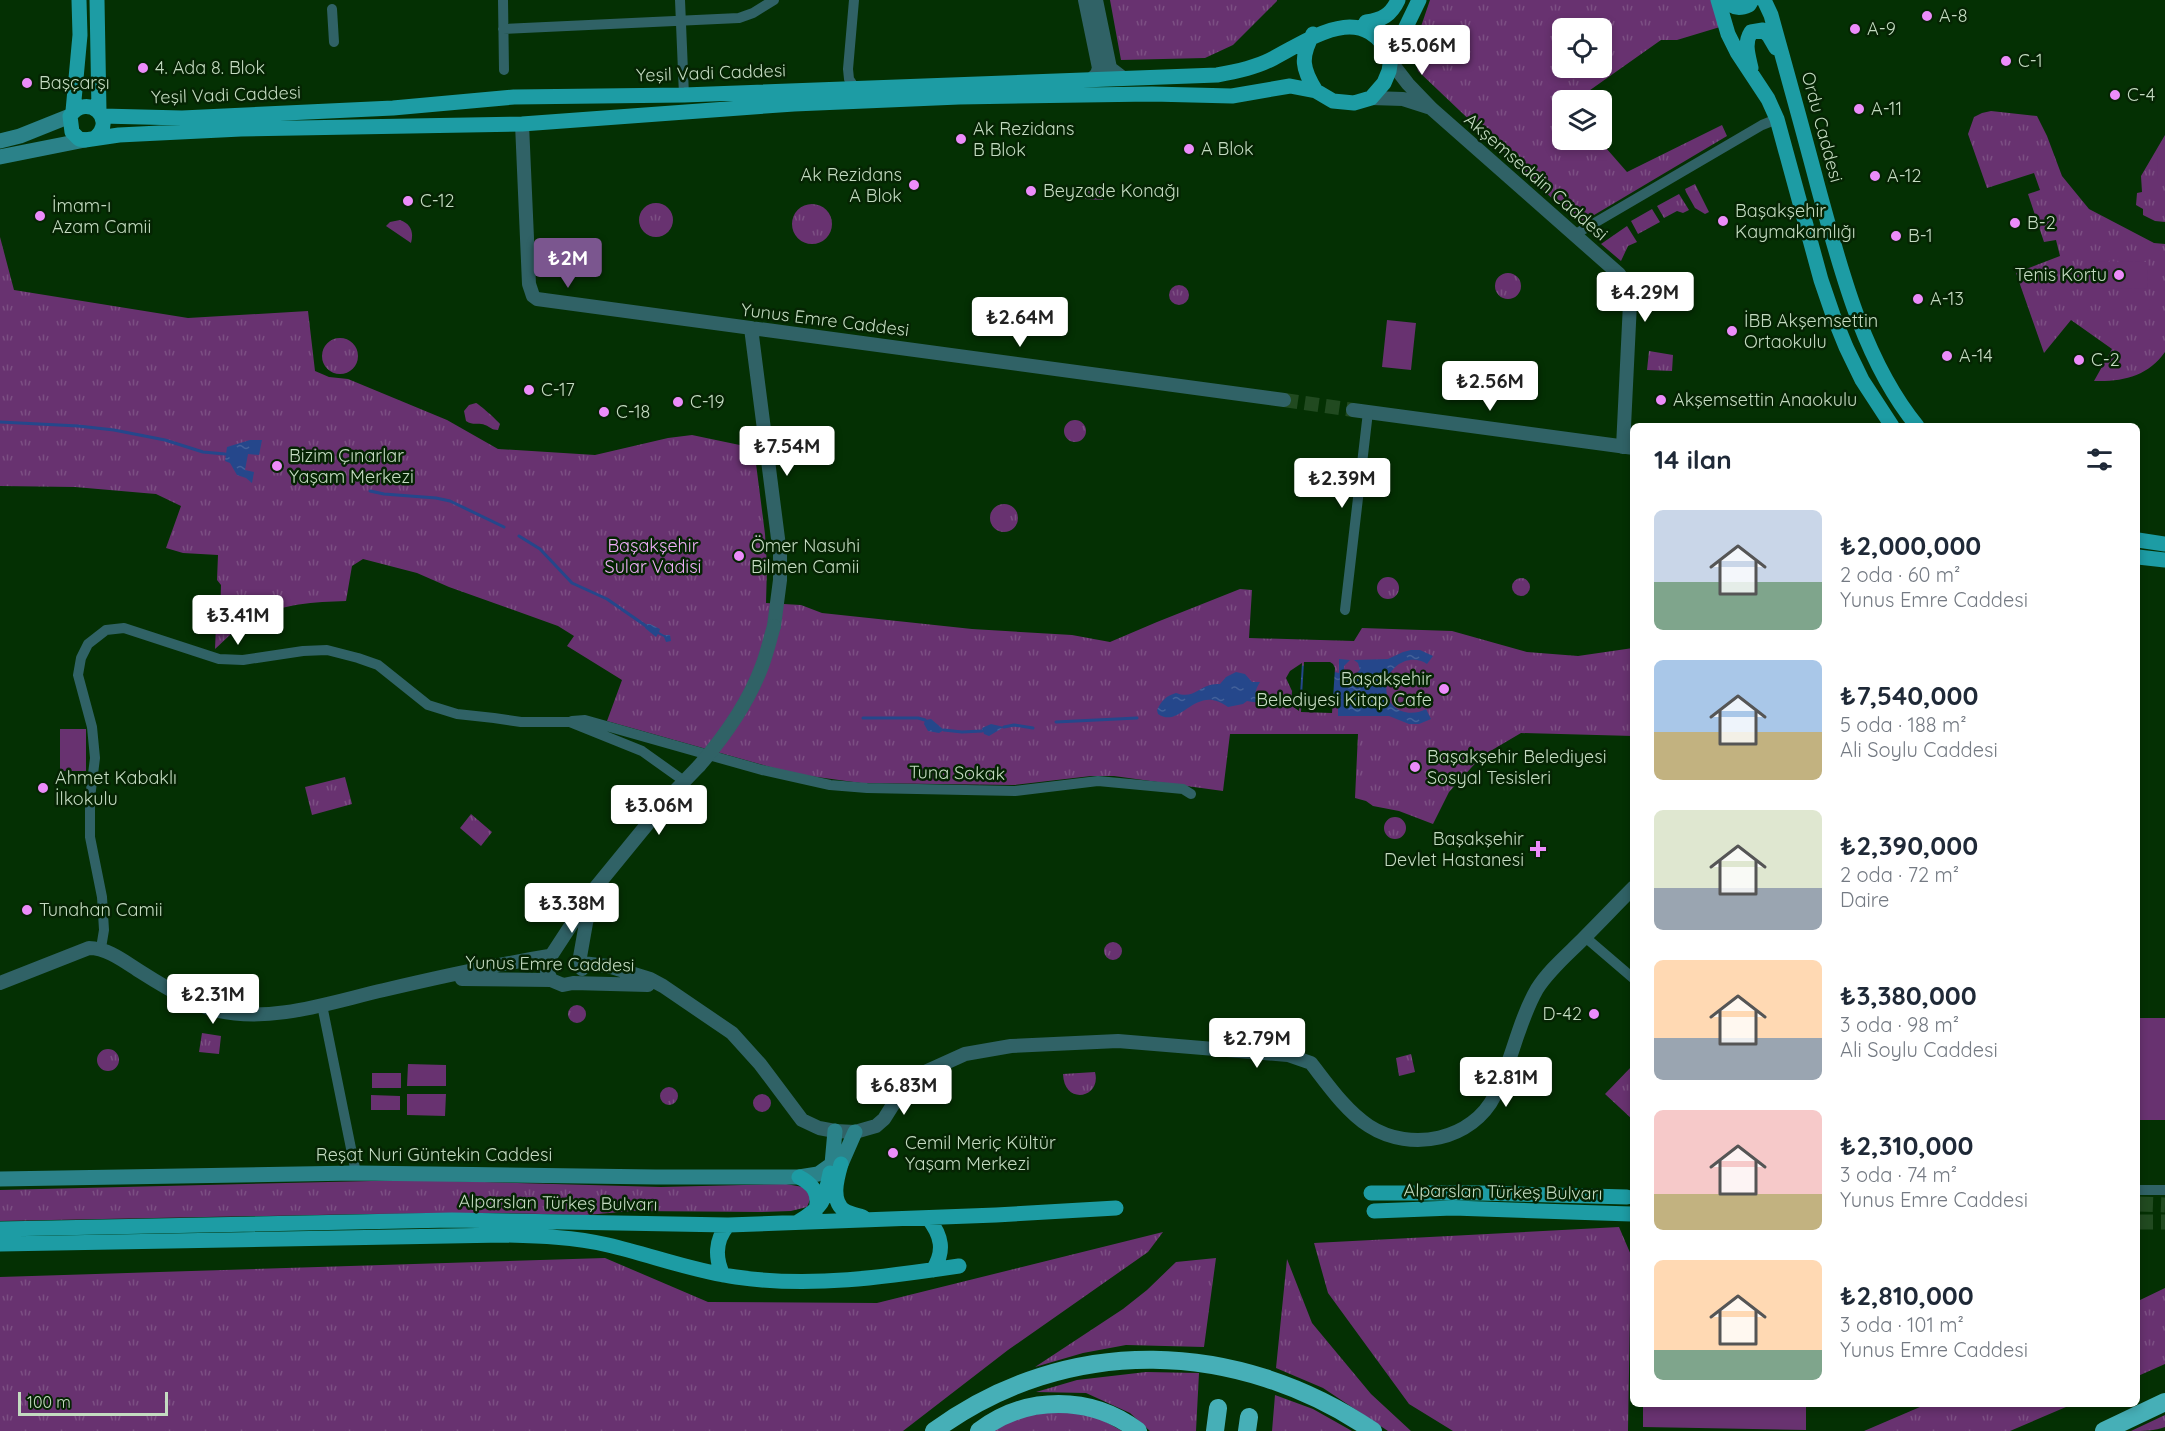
<!DOCTYPE html>
<html lang="tr">
<meta charset="utf-8">
<style>
body{margin:0;font-family:Quicksand,sans-serif;background:#f2f2f3;color:#1f2937;height:100vh;display:flex;flex-direction:column;font-size:22px;white-space:nowrap}
*{box-sizing:border-box;margin:0}
p{font-size:20px;color:#747a83}
.icon{flex:none;width:33px;height:33px;fill:none;stroke:currentColor;stroke-width:2;stroke-linecap:round;stroke-linejoin:round}
.map{position:relative;flex:1;overflow:hidden}
.drawer{position:absolute;left:1630px;top:423px;width:510px;height:984px;display:flex;flex-direction:column;background:#fff;border-radius:9px;box-shadow:0 3px 9px #0003}
.drawer>*{flex:none}
.buttons{position:absolute;left:1552px;top:18px;display:grid;gap:12px}
.buttons a{display:grid;place-items:center;width:60px;height:60px;border-radius:9px;background:#fff;box-shadow:0 3px 9px #0003;font-size:30px}
.scale{position:absolute;left:18px;bottom:15px;width:150px;box-sizing:border-box;padding-left:6px;border:3px solid #c4dbc1;border-top:0;font-size:16px;line-height:21px;white-space:nowrap;color:#c4dbc1;-webkit-text-stroke:4px #052403;paint-order:stroke}
.price{position:absolute;translate:-50% -51px;padding:0 14px;border-radius:6px;background:#fff;color:#222;font-size:20px;line-height:39px;filter:drop-shadow(0 2px 3px #0008)}
.price::after{content:'';position:absolute;left:50%;top:36px;width:18px;height:14px;margin-left:-9px;background:inherit;clip-path:polygon(0 0,100% 0,50% 100%)}
.price.current{background:#7b568f;color:#fff}
ul{padding:0;list-style:none}
li{display:flex;align-items:center;gap:18px;height:150px;padding:0 24px}
li span{display:grid;place-items:center;flex:none;width:168px;height:120px;border-radius:9px;color:#555}
li>.icon{margin-inline-start:auto}
span .icon{width:72px;height:72px;fill:#fffc;stroke-width:1}
li b{font-size:26px}
h2{display:flex;justify-content:space-between;align-items:center;height:72px;padding:0 24px;font-size:26px}
.map>svg:first-child{display:block}
.grass{fill:url(#grass-tufts);fill-rule:evenodd}
.pitch{fill:#683270}
.water{fill:url(#water-ripples)}
.pier{fill:#043003}
.lines{fill:none;stroke-linecap:round;stroke-linejoin:round}
.stream{stroke:#25478b;stroke-width:3}
.tertiary-tunnel{stroke:#214a20;stroke-width:14;stroke-dasharray:14 7;stroke-linecap:butt}
.primary-tunnel{stroke:#214a20;stroke-width:15;stroke-dasharray:15 8;stroke-linecap:butt}
.minor{stroke:#306266;stroke-width:10}
.tertiary{stroke:#306266;stroke-width:14}
.secondary{stroke:#2b8289;stroke-width:15}
.primary{stroke:#1d9ca4;stroke-width:15}
.motorway{stroke:#46afb7;stroke-width:18}
.tertiary-bridge{stroke:#306266;stroke-width:14}
.poi-dot{fill:#ec8cfa;stroke:#052403;stroke-width:2}
.labels{text-anchor:middle;stroke-width:5;stroke-linejoin:round;paint-order:stroke}
.poi-label{font-size:18px;fill:#c4dbc1;stroke:#052403;text-anchor:start}
.street-label{font-size:18px;fill:#c4dbc1;stroke:#052403}
.park-label{font-size:18px;fill:#efaff8;stroke:#052403}
</style>
<div class="map">
<svg width="2165" height="1431" viewBox="0 0 2165 1431">
<defs>
<pattern id="grass-tufts" width="24" height="20" patternUnits="userSpaceOnUse" patternTransform="scale(1.5)"><rect width="24" height="20" fill="#683270"/><path d="M3 7l-1-3M5 7V3M7 7l1-3M15 17l-1-3M17 17v-4M19 17l1-3" fill="none" stroke="#7c4f83"/></pattern>
<pattern id="water-ripples" width="26" height="14" patternUnits="userSpaceOnUse" patternTransform="scale(1.5)"><rect width="26" height="14" fill="#25478b"/><path d="M2 4q2-2 4 0t4 0M15 11q2-2 4 0t4 0" fill="none" stroke="#43619a"/></pattern>
</defs>
<rect width="100%" height="100%" fill="#043003"/>
<path class="grass" d="M1110,0H1277V1L1233,45L1205,58L1121,60Z
M1430,0H1713L1720,27L1677,40H1661L1576,100H1563V140H1599L1627,172L1722,125L1727,136L1579,224L1418,71L1413,50ZM1563,28H1602V68H1563Z
M1991,111L2037,116L2047,136L2062,176L2089,209L2154,243L2165,244V352C2148,376 2123,382 2094,381L2112,349L2071,320L2044,353L2016,273L2060,256L2056,240L2044,242L2028,194L2040,190L2034,173L1987,188L1968,134L1974,117L1982,113Z
M2165,135V222L2155,221L2143,215V209L2136,205L2137,193L2142,192L2141,176Z
M1695,184L1709,212L1705,214L1695,208L1686,192L1685,189Z
M1085,191H1103V200L1085,199Z
M1679,194L1689,210L1683,213L1677,211L1664,218L1657,206Z
M639 220a17 17 0 1 1 34 0a17 17 0 1 1-34 0Z
M792 224a20 20 0 1 1 40 0a20 20 0 1 1-40 0Z
M1652,209L1660,222L1638,234L1631,221Z
M400,220C411,224 414,232 411,243L386,226L390,222Z
M1627,226L1637,242L1628,246L1621,261L1601,244Z
M0,237L14,290L188,318L308,311L315,371L329,377L348,379L447,420L498,449L595,455L668,438L692,435L754,448L765,534L767,566L766,603L801,605L822,613L972,629L1072,635L1110,642L1157,622L1240,589L1252,590L1249,638L1354,641L1362,628L1452,631L1527,652L1578,656L1633,648V736L1521,733L1482,756L1449,792L1433,824L1399,811L1373,806L1366,801L1355,798L1358,734H1230L1223,791L1114,776H1091L1014,785L861,783L795,774L607,721L622,680L567,646L574,636L558,626L449,587L417,573L363,559L352,566L346,601C310,602 275,604 243,625C233,631 224,641 215,649L216,625L220,621L221,585L217,580L218,555L183,553L166,548L181,506L156,494L144,493L75,487L0,486Z
M1495 286a13 13 0 1 1 26 0a13 13 0 1 1-26 0Z
M1169 295a10 10 0 1 1 20 0a10 10 0 1 1-20 0Z
M322 356a18 18 0 1 1 36 0a18 18 0 1 1-36 0Z
M1649,351L1673,355L1672,371L1647,370Z
M476,403C479,404 497,420 500,424L498,430C491,430 491,427 485,425C478,422 473,426 466,421L464,411L469,405Z
M1064 431a11 11 0 1 1 22 0a11 11 0 1 1-22 0Z
M990 518a14 14 0 1 1 28 0a14 14 0 1 1-28 0Z
M1377 588a11 11 0 1 1 22 0a11 11 0 1 1-22 0Z
M1512 587a9 9 0 1 1 18 0a9 9 0 1 1-18 0Z
M345,777L352,804L312,815L305,787Z
M471,814L492,832L481,846L460,828Z
M1384 828a11 11 0 1 1 22 0a11 11 0 1 1-22 0Z
M1104 951a9 9 0 1 1 18 0a9 9 0 1 1-18 0Z
M568 1014a9 9 0 1 1 18 0a9 9 0 1 1-18 0Z
M202,1033L221,1036L219,1054L199,1052Z
M97 1060a11 11 0 1 1 22 0a11 11 0 1 1-22 0Z
M1411,1054L1415,1072L1399,1076L1396,1058Z
M1633,1065V1120L1605,1094Z
M1095,1072C1102,1098 1064,1106 1063,1074Z
M660 1096a9 9 0 1 1 18 0a9 9 0 1 1-18 0Z
M753 1103a9 9 0 1 1 18 0a9 9 0 1 1-18 0Z
M414,1180L661,1187L786,1184L803,1187L811,1197L807,1207L791,1211L762,1212L633,1211L586,1215L494,1213L367,1214L0,1221V1190Z
M1619,1227L1631,1255L1628,1431H1453L1409,1404L1328,1293L1314,1243Z
M1163,1232L1148,1252L1008,1350L903,1431H0V1277L605,1258L708,1302L877,1303Z
M1216,1258L1204,1347L1126,1345L1083,1353L1035,1367L1123,1309L1147,1290L1176,1262Z
M1287,1259L1312,1323L1371,1394L1411,1431H1388L1323,1388L1276,1368Z
M2165,1288V1364L2138,1376V1301Z
M1146,1372L1199,1373L1196,1431H1150L1130,1413L1086,1393L1036,1392L1077,1380Z
M1275,1395L1313,1409L1352,1431H1272Z
M1927,1404H2073L2010,1431H1864Z
M1058,1411L1097,1417L1122,1431H993L1018,1417Z
M2165,1415V1427C2155,1431 2143,1431 2131,1431Z"/>
<path class="pitch" d="M2158,151H2165V179H2157Z
M2092,261L2148,262L2147,289L2091,288Z
M1387,320L1416,323L1411,370L1382,367Z
M60,729H86V771H60Z
M2138,1018H2165V1120H2138Z
M408,1064L446,1065V1086H407Z
M372,1073H401V1088H372Z
M407,1094H446L445,1116L407,1115Z
M371,1095L400,1096V1110H371Z
M1643,1404H1806V1430L1643,1427Z"/>
<path class="water" d="M250,440H262L259,455L248,454L245,470L254,472L252,483L246,478L237,475L230,463L225,461L227,447Z
M647,624H650L660,629L659,632L664,635H670L671,641L666,642L664,637L658,634L656,637L645,628Z
M1411,650H1420L1433,656L1427,664C1412,654 1391,663 1387,682C1382,706 1405,720 1426,709L1431,719L1419,724H1409L1389,716H1338V703H1333L1331,710H1305L1293,704L1301,666L1306,665L1339,673V659L1350,660L1344,666V671L1349,676H1353L1360,670L1358,663L1354,660L1388,659L1403,652Z
M1236,672L1245,674L1252,682H1260C1255,690 1254,695 1259,703L1247,701L1243,704L1228,707C1195,682 1181,730 1158,714L1157,710C1162,700 1166,696 1176,693C1192,699 1197,689 1210,685C1213,684 1217,684 1220,684L1226,677Z
M931,719L944,730L939,733L928,731L924,724L925,720Z
M991,724L1004,727L989,736L984,734L982,728Z"/>
<path class="pier" d="M1304,662H1330L1333,664L1335,668L1332,713L1301,712Z
M1302,663L1299,711L1291,705L1292,691L1286,678L1290,671Z"/>
<g class="lines">
<path class="stream" d="M0,422L78,426L114,430L165,440L203,452L225,454
M370,491L384,494L436,498L450,501L504,527
M519,536L540,549L572,583L607,599L646,626
M863,718H918L925,720
M1056,722L1137,718
M1004,727L1014,725L1033,728
M944,730L962,732L982,731"/>
<path class="tertiary-tunnel" d="M1284,400L1353,410"/>
<path class="primary-tunnel" d="M2138,1204L2165,1205
M2138,1222H2165"/>
<path class="minor" d="M503,0L504,70
M680,0L684,95
M854,0L848,69L849,79L855,88
M332,9L334,42
M503,29L739,18L753,13L774,0
M1574,235L1762,125L1777,119
M1345,610L1368,412
M572,721L585,720L762,770L830,785L867,788L1015,791L1098,781L1183,789L1191,794
M1585,937L1634,979
M101,948L104,930L102,897L90,837V798L95,758L92,727L78,675L81,658L88,644L106,630L124,628L219,659L243,660L303,651L327,650L358,658L378,665L428,705L457,714L494,718L521,722H570L642,751L684,781
M322,1005L356,1173
M2138,1190H2165"/>
<path class="tertiary" d="M1085,0L1099,68L1097,74L1092,79
M1096,0L1110,68L1123,78
M1391,62L1408,84L1432,109L1619,274C1626,283 1629,291 1630,303L1623,447
M1371,98L1403,99L1428,107
M522,124L529,284L533,296L537,299L1284,400
M751,328L780,554V580L774,626
M1353,410L1634,448
M582,963L608,966L650,979L663,986L732,1033L760,1064L802,1120L819,1128L835,1131L855,1132L876,1126L884,1119L901,1092L923,1073L965,1054L1011,1046L1118,1041L1288,1055L1311,1063C1328,1085 1346,1111 1369,1126C1411,1153 1473,1140 1495,1095C1512,1061 1518,1022 1537,989C1549,970 1567,955 1583,939C1600,922 1617,904 1634,887
M582,969L580,957L586,923L593,897
M462,979L551,980L563,985L573,983L648,985
M551,980L546,968L547,962L596,887L672,794L699,766
M0,983L89,948C108,948 125,962 141,972C163,986 194,1005 218,1011C273,1023 331,1002 384,990C439,977 494,965 549,956"/>
<path class="secondary" d="M0,141L20,136L70,116
M0,157L85,140
M841,1164L855,1132
M0,1179L356,1173L656,1177H799L818,1174L832,1164L835,1131"/>
<path class="primary" d="M97,0L99,111
M1718,0L1728,34L1737,52L1768,99L1777,119L1821,280L1833,315L1846,347L1862,380L1892,426
M1728,0C1733,9 1740,9 1749,5L1752,0
M1764,0L1771,15C1787,73 1803,130 1818,187C1840,267 1863,360 1917,426
M1366,22C1382,20 1391,15 1398,0
M1313,34C1300,57 1302,69 1316,91
M1751,68C1748,55 1744,43 1751,32L1763,30L1769,36L1776,48
M73,111L80,35L79,0
M102,116L182,118L393,108L514,97L684,95L1217,75C1235,72 1254,68 1270,60C1314,37 1363,0 1391,58
M95,138C118,119 87,92 70,116L72,132L79,139L85,140L119,135L241,129L522,124L794,104L959,97L1152,94L1232,96L1290,86L1316,91L1333,101L1354,103L1371,98L1384,83L1389,71L1391,58L1419,0
M2138,540L2165,544
M2138,557L2165,560
M841,1164C837,1178 830,1201 845,1211C850,1214 857,1215 863,1217
M799,1177C813,1184 820,1193 816,1210
M1371,1193H1479L1627,1197
M1374,1211L1453,1208L1631,1214
M928,1218C942,1236 945,1251 933,1270
M798,1222C824,1206 824,1202 830,1173
M0,1229L452,1220L728,1225L996,1215L1116,1208
M0,1244L504,1235C539,1236 574,1237 608,1245C651,1255 692,1271 736,1277C811,1288 885,1277 959,1266
M723,1275C715,1258 715,1240 728,1225"/>
<path class="motorway" d="M934,1431C1068,1333 1238,1339 1373,1431
M979,1431C1026,1395 1091,1395 1138,1431
M1215,1431L1218,1408
M1247,1431L1249,1417
M2104,1431L2165,1402"/>
<path class="tertiary-bridge" d="M699,766C725,736 748,704 762,666C767,653 770,639 774,626"/>
</g>
<g class="poi-dot">
<circle cx="1927" cy="16" r="6"/>
<circle cx="1855" cy="29" r="6"/>
<circle cx="2006" cy="61" r="6"/>
<circle cx="143" cy="68" r="6"/>
<circle cx="27" cy="83" r="6"/>
<circle cx="2115" cy="95" r="6"/>
<circle cx="1859" cy="109" r="6"/>
<circle cx="961" cy="139" r="6"/>
<circle cx="1189" cy="149" r="6"/>
<circle cx="1875" cy="176" r="6"/>
<circle cx="914" cy="185" r="6"/>
<circle cx="1031" cy="191" r="6"/>
<circle cx="408" cy="201" r="6"/>
<circle cx="40" cy="216" r="6"/>
<circle cx="1723" cy="221" r="6"/>
<circle cx="2015" cy="223" r="6"/>
<circle cx="1896" cy="236" r="6"/>
<circle cx="2119" cy="275" r="6"/>
<circle cx="1918" cy="299" r="6"/>
<circle cx="1732" cy="331" r="6"/>
<circle cx="1947" cy="356" r="6"/>
<circle cx="2079" cy="360" r="6"/>
<circle cx="529" cy="390" r="6"/>
<circle cx="1661" cy="400" r="6"/>
<circle cx="678" cy="402" r="6"/>
<circle cx="604" cy="412" r="6"/>
<circle cx="277" cy="466" r="6"/>
<circle cx="739" cy="556" r="6"/>
<circle cx="1444" cy="689" r="6"/>
<circle cx="1415" cy="767" r="6"/>
<circle cx="43" cy="788" r="6"/>
<path d="M1535 840h6v6h6v6h-6v6h-6v-6h-6v-6h6z"/>
<circle cx="27" cy="910" r="6"/>
<circle cx="1594" cy="1014" r="6"/>
<circle cx="893" cy="1153" r="6"/>
</g>
<g class="labels">
<g class="poi-label">
<text x="1939" y="22">A-8</text>
<text x="1867" y="35">A-9</text>
<text x="2018" y="67">C-1</text>
<text x="155" y="74">4. Ada 8. Blok</text>
<text x="39" y="89">Başçarşı</text>
<text x="2127" y="101">C-4</text>
<text x="1871" y="115">A-11</text>
<text x="973" y="135">Ak Rezidans<tspan x="973" dy="21">B Blok</tspan></text>
<text x="1201" y="155">A Blok</text>
<text x="902" y="181" text-anchor="end">Ak Rezidans<tspan x="902" dy="21">A Blok</tspan></text>
<text x="1887" y="182">A-12</text>
<text x="1043" y="197">Beyzade Konağı</text>
<text x="420" y="207">C-12</text>
<text x="52" y="212">İmam-ı<tspan x="52" dy="21">Azam Camii</tspan></text>
<text x="1735" y="217">Başakşehir<tspan x="1735" dy="21">Kaymakamlığı</tspan></text>
<text x="2027" y="229">B-2</text>
<text x="1908" y="242">B-1</text>
<text x="2107" y="281" text-anchor="end">Tenis Kortu</text>
<text x="1930" y="305">A-13</text>
<text x="1744" y="327">İBB Akşemsettin<tspan x="1744" dy="21">Ortaokulu</tspan></text>
<text x="1959" y="362">A-14</text>
<text x="2091" y="366">C-2</text>
<text x="541" y="396">C-17</text>
<text x="1673" y="406">Akşemsettin Anaokulu</text>
<text x="690" y="408">C-19</text>
<text x="616" y="418">C-18</text>
<text x="289" y="462">Bizim Çınarlar<tspan x="289" dy="21">Yaşam Merkezi</tspan></text>
<text x="751" y="552">Ömer Nasuhi<tspan x="751" dy="21">Bilmen Camii</tspan></text>
<text x="1432" y="685" text-anchor="end">Başakşehir<tspan x="1432" dy="21">Belediyesi Kitap Cafe</tspan></text>
<text x="1427" y="763">Başakşehir Belediyesi<tspan x="1427" dy="21">Sosyal Tesisleri</tspan></text>
<text x="55" y="784">Ahmet Kabaklı<tspan x="55" dy="21">İlkokulu</tspan></text>
<text x="1524" y="845" text-anchor="end">Başakşehir<tspan x="1524" dy="21">Devlet Hastanesi</tspan></text>
<text x="39" y="916">Tunahan Camii</text>
<text x="1582" y="1020" text-anchor="end">D-42</text>
<text x="905" y="1149">Cemil Meriç Kültür<tspan x="905" dy="21">Yaşam Merkezi</tspan></text>
</g>
<g class="street-label">
<text transform="translate(711 73) rotate(-2)" y="6">Yeşil Vadi Caddesi</text>
<text transform="translate(226 95) rotate(-2)" y="6">Yeşil Vadi Caddesi</text>
<text transform="translate(1822 127) rotate(75)" y="6">Ordu Caddesi</text>
<text transform="translate(1536 177) rotate(41)" y="6">Akşemseddin Caddesi</text>
<text transform="translate(825 320) rotate(7)" y="6">Yunus Emre Caddesi</text>
<text transform="translate(957 773) rotate(1)" y="6">Tuna Sokak</text>
<text transform="translate(550 964) rotate(1)" y="6">Yunus Emre Caddesi</text>
<text x="434" y="1161">Reşat Nuri Güntekin Caddesi</text>
<text transform="translate(1503 1192) rotate(1)" y="6">Alparslan Türkeş Bulvarı</text>
<text transform="translate(558 1203) rotate(1)" y="6">Alparslan Türkeş Bulvarı</text>
</g>
<g class="park-label">
<text x="653" y="552">Başakşehir<tspan x="653" dy="21">Sular Vadisi</tspan></text>
</g>
</g>
</svg>
<div class="buttons">
<a><svg class="icon" aria-label="locate" viewBox="0 0 24 24"><circle cx="12" cy="12" r="6"/><path d="M12 2v4M12 18v4M2 12h4M18 12h4"/></svg></a>
<a><svg class="icon" aria-label="layers" viewBox="0 0 24 24"><path d="M12 4l9 5-9 5-9-5zM3 14l9 5 9-5"/></svg></a>
</div>
<div class="scale">100 m</div>
<b class="price" style="left:1422px;top:76px">₺5.06M</b>
<b class="price current" style="left:568px;top:289px">₺2M</b>
<b class="price" style="left:1645px;top:323px">₺4.29M</b>
<b class="price" style="left:1020px;top:348px">₺2.64M</b>
<b class="price" style="left:1490px;top:412px">₺2.56M</b>
<b class="price" style="left:787px;top:477px">₺7.54M</b>
<b class="price" style="left:1342px;top:509px">₺2.39M</b>
<b class="price" style="left:238px;top:646px">₺3.41M</b>
<b class="price" style="left:659px;top:836px">₺3.06M</b>
<b class="price" style="left:572px;top:934px">₺3.38M</b>
<b class="price" style="left:213px;top:1025px">₺2.31M</b>
<b class="price" style="left:1257px;top:1069px">₺2.79M</b>
<b class="price" style="left:1506px;top:1108px">₺2.81M</b>
<b class="price" style="left:904px;top:1116px">₺6.83M</b>
<section class="drawer">
<h2>14 ilan<svg class="icon" aria-label="filters" viewBox="0 0 24 24"><path d="M4 7h16M4 17h16"/><circle cx="9" cy="7" r="2"/><circle cx="15" cy="17" r="2"/></svg></h2>
<ul>
<li><span style="background:linear-gradient(#c9d6e8 60%,#7fa58c 0)"><svg class="icon" aria-label="home" viewBox="0 0 24 24"><path d="M3 11l9-7 9 7M6 9v11h12V9"/></svg></span><div><b>₺2,000,000</b><p>2 oda · 60 m²</p><p>Yunus Emre Caddesi</p></div></li>
<li><span style="background:linear-gradient(#a9c7e8 60%,#c2b280 0)"><svg class="icon" aria-label="home" viewBox="0 0 24 24"><path d="M3 11l9-7 9 7M6 9v11h12V9"/></svg></span><div><b>₺7,540,000</b><p>5 oda · 188 m²</p><p>Ali Soylu Caddesi</p></div></li>
<li><span style="background:linear-gradient(#dfe7d0 65%,#9aa5b1 0)"><svg class="icon" aria-label="home" viewBox="0 0 24 24"><path d="M3 11l9-7 9 7M6 9v11h12V9"/></svg></span><div><b>₺2,390,000</b><p>2 oda · 72 m²</p><p>Daire</p></div></li>
<li><span style="background:linear-gradient(#ffd9b3 65%,#9aa5b1 0)"><svg class="icon" aria-label="home" viewBox="0 0 24 24"><path d="M3 11l9-7 9 7M6 9v11h12V9"/></svg></span><div><b>₺3,380,000</b><p>3 oda · 98 m²</p><p>Ali Soylu Caddesi</p></div></li>
<li><span style="background:linear-gradient(#f6c9c9 70%,#c2b280 0)"><svg class="icon" aria-label="home" viewBox="0 0 24 24"><path d="M3 11l9-7 9 7M6 9v11h12V9"/></svg></span><div><b>₺2,310,000</b><p>3 oda · 74 m²</p><p>Yunus Emre Caddesi</p></div></li>
<li><span style="background:linear-gradient(#ffd9b3 75%,#7fa58c 0)"><svg class="icon" aria-label="home" viewBox="0 0 24 24"><path d="M3 11l9-7 9 7M6 9v11h12V9"/></svg></span><div><b>₺2,810,000</b><p>3 oda · 101 m²</p><p>Yunus Emre Caddesi</p></div></li>
</ul>
</section>
</div>
